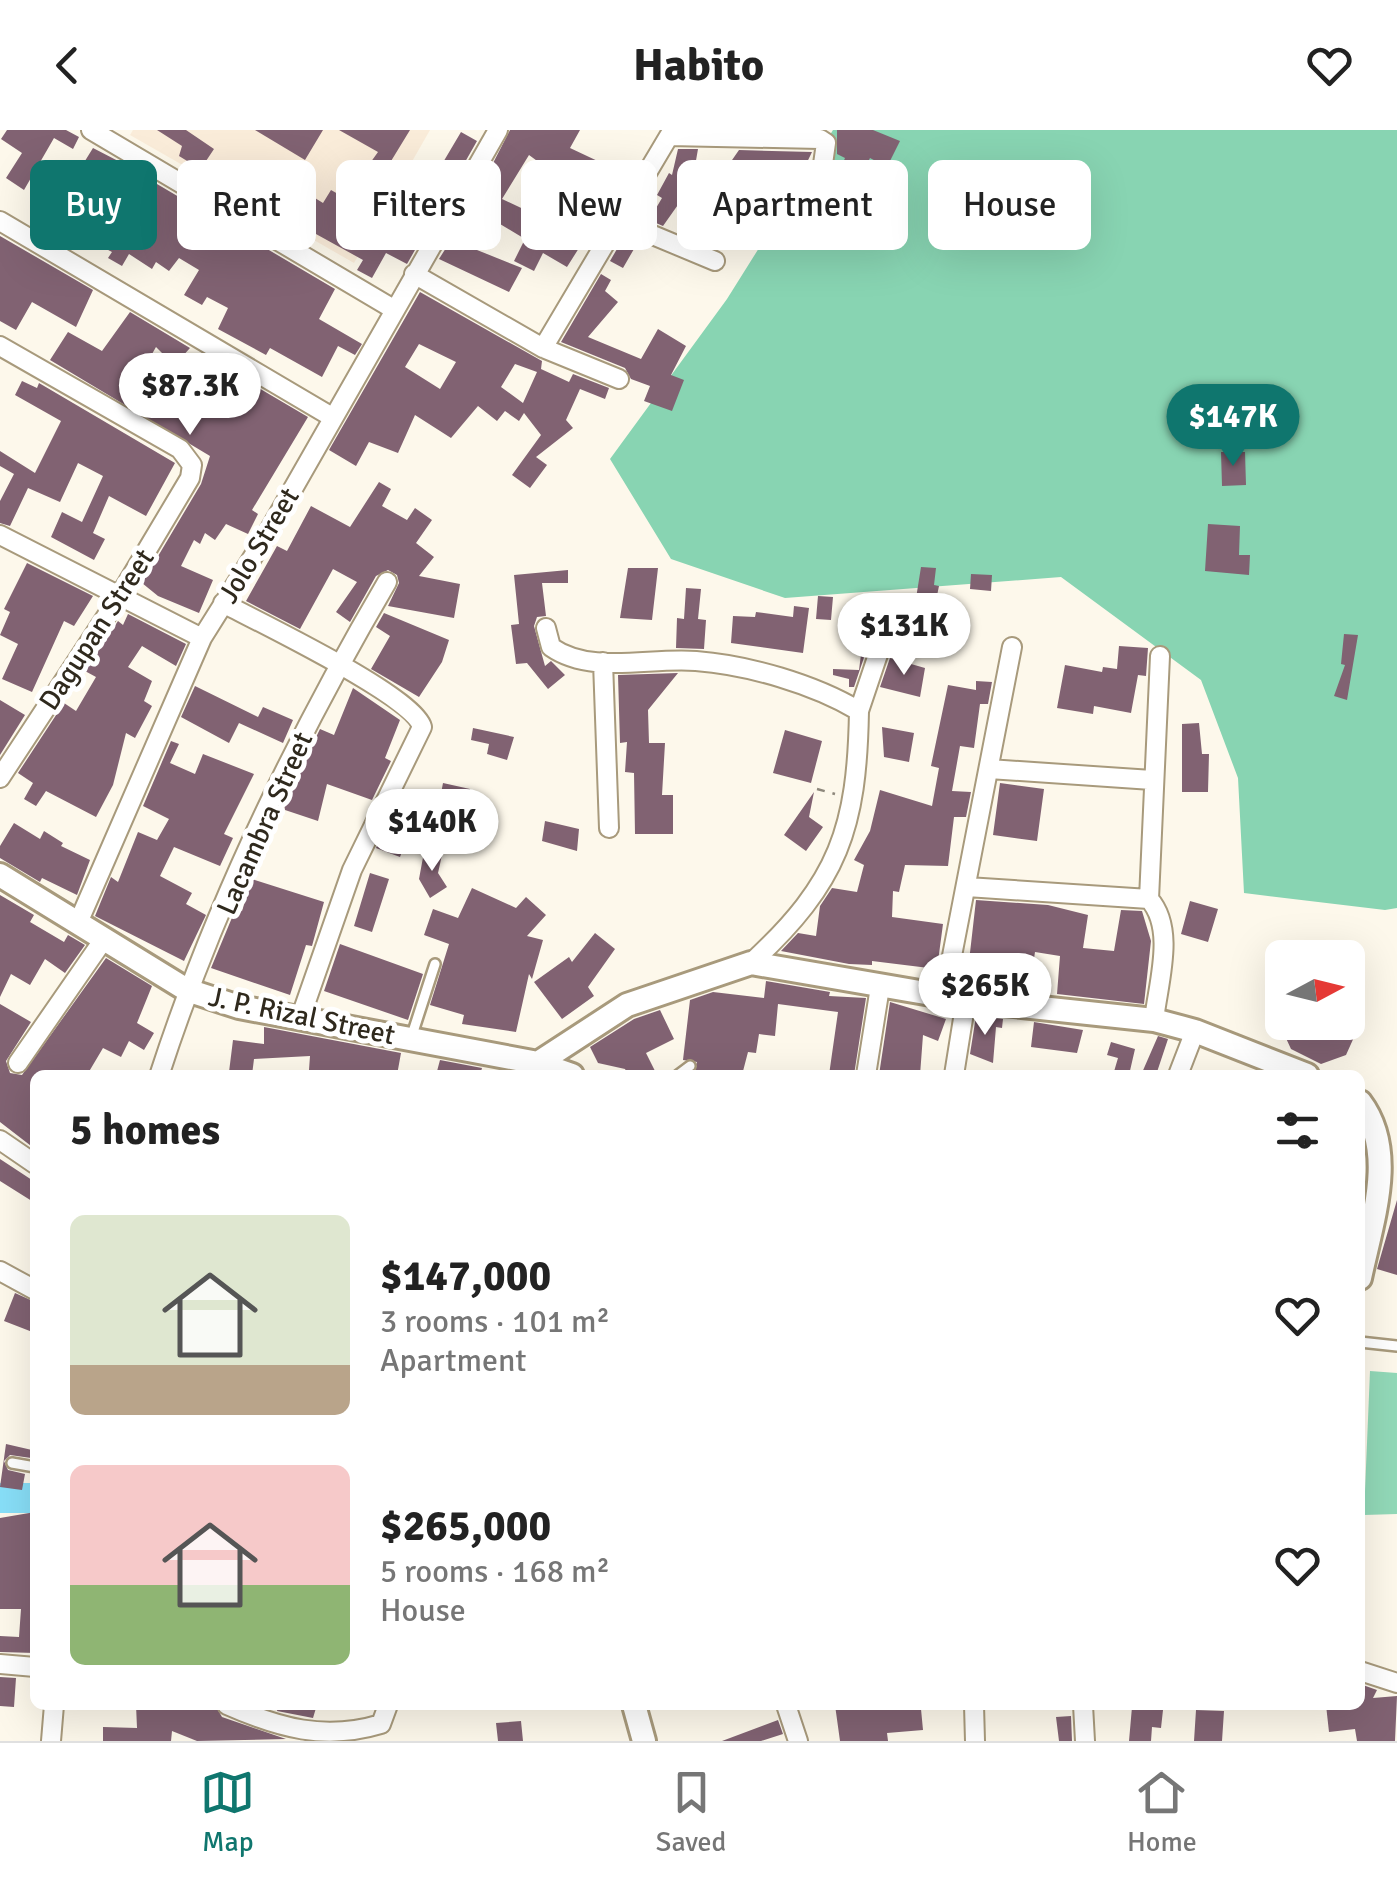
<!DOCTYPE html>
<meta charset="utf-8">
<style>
body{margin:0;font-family:Signika,sans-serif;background:#f2f2f2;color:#222;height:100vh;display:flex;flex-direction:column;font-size:38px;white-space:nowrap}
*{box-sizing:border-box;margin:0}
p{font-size:32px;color:#767676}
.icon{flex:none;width:55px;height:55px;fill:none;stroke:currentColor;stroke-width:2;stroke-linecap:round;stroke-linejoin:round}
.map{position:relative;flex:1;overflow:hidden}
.drawer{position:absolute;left:30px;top:940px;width:1335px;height:640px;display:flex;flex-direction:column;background:#fff;border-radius:15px;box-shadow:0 10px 40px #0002}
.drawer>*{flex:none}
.banner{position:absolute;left:30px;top:30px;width:1338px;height:90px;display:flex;gap:20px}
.needle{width:65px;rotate:83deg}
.buttons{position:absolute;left:1265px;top:810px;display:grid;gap:20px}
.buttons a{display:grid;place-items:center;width:100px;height:100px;border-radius:15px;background:#fff;box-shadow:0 10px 40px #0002;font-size:50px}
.price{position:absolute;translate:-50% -85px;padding:0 22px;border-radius:35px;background:#fff;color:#222;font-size:32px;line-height:65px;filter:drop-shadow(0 2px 5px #0008)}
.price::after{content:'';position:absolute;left:50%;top:60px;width:30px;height:22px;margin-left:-15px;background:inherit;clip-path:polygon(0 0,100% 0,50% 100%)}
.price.active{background:#0f766e;color:#fff}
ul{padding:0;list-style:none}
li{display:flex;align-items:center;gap:30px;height:250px;padding:0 40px}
li span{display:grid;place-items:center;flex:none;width:280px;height:200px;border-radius:15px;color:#555}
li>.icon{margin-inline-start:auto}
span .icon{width:120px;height:120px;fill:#fffc;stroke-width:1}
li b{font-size:42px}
h2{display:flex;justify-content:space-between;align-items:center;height:120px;padding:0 40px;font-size:42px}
.chip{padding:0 35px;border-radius:15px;background:#fff;box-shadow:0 10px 40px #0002;font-size:35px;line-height:90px}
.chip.active{background:#0f766e;color:#fff}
header{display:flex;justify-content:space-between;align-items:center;height:130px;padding:0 40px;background:#fff;font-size:45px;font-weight:800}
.menu{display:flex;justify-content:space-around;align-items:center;height:140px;border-top:2px solid #e0e0e0;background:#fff;font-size:28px;color:#767676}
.menu a{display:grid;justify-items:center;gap:5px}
.menu .active{color:#0f766e}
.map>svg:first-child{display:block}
.education{fill:#faecd9}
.green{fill:#92d9b8}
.forest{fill:#88d4b2}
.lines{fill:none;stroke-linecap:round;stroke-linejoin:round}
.river{stroke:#88dff8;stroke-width:30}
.building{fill:#816272;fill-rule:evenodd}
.service-casing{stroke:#a89a7c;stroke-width:14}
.minor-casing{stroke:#a89a7c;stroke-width:22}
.tertiary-casing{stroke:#a89a7c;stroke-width:28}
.path{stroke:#8d877b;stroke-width:2.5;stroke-dasharray:8 8;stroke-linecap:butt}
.service{stroke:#fff;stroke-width:9}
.minor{stroke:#fff;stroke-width:18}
.tertiary{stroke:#fff;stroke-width:22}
.labels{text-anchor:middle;stroke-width:10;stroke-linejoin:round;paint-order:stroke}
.street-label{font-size:28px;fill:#2f291d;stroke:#fff}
</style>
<header><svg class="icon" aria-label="back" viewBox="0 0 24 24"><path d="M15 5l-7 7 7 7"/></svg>Habito<svg class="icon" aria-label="heart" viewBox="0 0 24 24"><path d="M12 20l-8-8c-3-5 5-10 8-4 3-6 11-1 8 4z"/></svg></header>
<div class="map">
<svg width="1397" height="1611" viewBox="0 0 1397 1611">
<rect width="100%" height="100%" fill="#fdf8eb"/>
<path class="education" d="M133,0H430L354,133L130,5Z"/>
<path class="green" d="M1370,1241L1397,1243V1384L1364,1385Z"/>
<path class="forest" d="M833,0H1397V778L1385,780L1244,763L1238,648L1201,550L1061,447L785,468L671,429L610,329L727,169Z"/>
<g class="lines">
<path class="river" d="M0,1368H35"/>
</g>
<path class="building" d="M7,0H66L79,7L73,19L54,8L24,60L6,48L22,23L1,9Z
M157,0H186L214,19L202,37H197L179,26L182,16Z
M255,0H323L305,30Z
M339,0H410L363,77L403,100L461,2L477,11L407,134L386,123L372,148L357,140L363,130L242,63L260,34L323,73L331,60L345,68L378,22Z
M510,0H580L570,18L621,42L597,86L592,83L572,114L579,118L567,137L543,123L534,141L514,131L525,109L495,91L477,120L522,138L509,162L439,129L494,42L490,39ZM529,25L563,50L572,37L592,48L574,82L564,76L553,93L502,69Z
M837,0H873L900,11L887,37L870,28L844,80L826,72L845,28L837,24Z
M93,18L122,33L117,40L154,60L157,54L335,159L319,189L362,214L355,225L338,216L322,247L270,218L266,225L218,199L228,178L207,167L202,175L184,165L199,140L179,128L169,141L156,132L152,139L129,124L122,136L108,128L112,122L83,107L101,75L70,55Z
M678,19H698L694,42L714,56L739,20L812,22L797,53L778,40L743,95L747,97L737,119L715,109L724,87L687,62L663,96L649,90L662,68L657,65L669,43L672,45Z
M0,106L93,160L76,197L32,172L16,200L0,191Z
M624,107L638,112L623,138L610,131Z
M601,144L611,150L605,161L618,172L588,207L641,229L658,199L686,216L671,245L684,250L672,281L644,271L650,256L631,249L625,238L561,212Z
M420,162L542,231L541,239L569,252L573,244L609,258L605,269L580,259L566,290L573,298L536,327L547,335L530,358L512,345L541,305L524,283L519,291L505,281L497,291L478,276L451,308L415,285L398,323L369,312L356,336L329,320ZM419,214L456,232L440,259L405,237ZM515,234L537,242L523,273L501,257Z
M130,182L190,218L181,228L193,235L189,243L213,258L207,268L230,280L247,251L308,287L252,380L258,384L248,404L226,394L215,410L205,403L200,414L194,410L181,436L213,450L199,483L158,466L142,453L201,354L210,326L50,230L68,202L102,221ZM156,217L178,239L165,260L140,245Z
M22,251L37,258L39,253L175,333L146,386L109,366L93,403L105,409L94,430L51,407L62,382L82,392L103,346L78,333L60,372L28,358L10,396L0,393V371L14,344L0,336V321L35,343L61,291L15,265Z
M1221,322H1245L1246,355L1222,356Z
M379,352L391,359L382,376L407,390L415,378L432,390L416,413L434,427L419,446L460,454L454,488L388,476L399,453L397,445L388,440L376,446L350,492L336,482L357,452L333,439L300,499L246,471L277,416L287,421L311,376L350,397Z
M1208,394L1240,396L1239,425H1250L1249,445L1205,441Z
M27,433L93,466L74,496L64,491L32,562L2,549L18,514L0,505L10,482L4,479Z
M921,437L936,438L934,455L939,456L928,509L910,506Z
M628,438H658L652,490L620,488Z
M568,440V453H542L546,486L537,487L534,496L545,536L551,531L565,545L548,559L527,533L516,534L511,495L519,494L514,445Z
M971,444L992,445L991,461L970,459Z
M686,458L701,459L698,489L706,490L704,519L676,518L677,488L684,489Z
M818,466L833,467L831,490L816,489Z
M794,476L809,478L803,523L731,513L733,486L755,487L756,482L793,487Z
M384,483L449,510L442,532L419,567L371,539L390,506L376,497Z
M128,484L186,514L176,536L142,516L128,537L152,551L144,571L152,576L135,608L126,603L113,655L96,687L46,661L36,676L24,669L33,653L18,643L64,573L76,581L96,547L85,541L118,491L123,495Z
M1344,504L1358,505L1347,570L1334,566L1345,535L1341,534Z
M863,509L870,510L854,557H849V549L833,545V539L859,540Z
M1119,516L1148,518L1146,546L1138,545L1131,583L1094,576L1093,584L1057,578L1065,535L1102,542L1103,537L1117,539Z
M890,528L925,538L920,567L880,557Z
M678,543L648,580L649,613H665L662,665H673V704H635L634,643L625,642L627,612L620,613L618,545Z
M976,551L992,552L988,574H980L974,618L960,616L952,661L971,662L966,687H954L948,736L905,735L899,762L893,761L892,787L943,794L937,839L872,831V835L849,834L781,821L798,803L816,806L820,776L832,758L857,762L864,735L854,730L870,701L880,660L932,676L939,638L931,636L948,555L976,560Z
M195,556L258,587L263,577L293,590L283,613L239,593L229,613L181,587Z
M353,558L400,590L385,628L391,631L372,670L327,654L318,691L285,680L284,673L320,599L334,605Z
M0,570L25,585L0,625Z
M1199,593L1202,624H1209L1208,662H1182V594Z
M882,597L914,603L909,632L884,627Z
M473,598L514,607L507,630L487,624L489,614L471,610Z
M785,600L822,611L811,653L773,643Z
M171,611L179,614L170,633L195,644L203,624L254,644L224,704L233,708L220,736L174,717L160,746L192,763L186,774L206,785L184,831L95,786L111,747L118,752L138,702L157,710L169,689L143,676Z
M443,653L470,659L463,699L435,695Z
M1000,653L1044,659L1037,711L993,705Z
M814,662L809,687L823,697L806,721L784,705Z
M397,676L416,684L400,727L376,718Z
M545,691L579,699L577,721L542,711Z
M14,693L40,709L44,701L63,713L61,716L90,730L77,765L42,748L40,752L0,728V716Z
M424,722L442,725L438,743L447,757L430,768L419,749Z
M370,743L389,749L372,802L354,796Z
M252,749L324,772L312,816L306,815L290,865L211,838L236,778L242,781Z
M472,758L516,778L526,767L546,785L527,806L543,810L532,849L529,844L516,902L462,894L464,885L430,875L449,814L424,805L433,779L458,788Z
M0,765L34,785L30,792L64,812L68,805L85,815L65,843L45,829L30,855L11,844L0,867Z
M976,770L1048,775L1088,785L1083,818L1114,821L1121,780L1142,781L1151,811L1144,874L1057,864L1060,826L1035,822L1029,862L979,856L980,851L967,849Z
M1190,771L1218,779L1208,812L1181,804Z
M595,803L615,819L588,857L594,866L562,889L534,852L569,827L572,832Z
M340,814L423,844L408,890L324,861Z
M106,828L152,856L137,893L154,903L144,920L129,911L121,927L103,918L87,945H35V1019L0,992V874L31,892L6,931L10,943L22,945Z
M766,851L830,862L829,866L866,868L854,945H829L838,882L778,874L775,906L759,904L756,923L748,922L742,945H692L697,932L683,930L690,870L713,862L764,868Z
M890,872L946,889L938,911L923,905L920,945H879Z
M1348,876L1364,885L1346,925L1321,934L1291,919L1285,906L1291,892H1348Z
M660,880L674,909L646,923L657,945H628L625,939L598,933L590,917L634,889Z
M976,886L1003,889L1002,898L996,897L993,933L970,924Z
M1034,892L1083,900L1077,923L1031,917Z
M264,897L401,923L397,945L309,940L310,926L254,929L252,945L229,942L233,910L264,914Z
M1158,906L1168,909L1156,945H1141Z
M1111,912L1135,919L1129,945H1113L1118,928L1107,925Z
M440,930L482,938L480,945H436Z
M0,1029L35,1052V1073L0,1051Z
M1397,1070V1145L1377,1139Z
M15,1163L35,1172V1203L4,1191Z
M6,1314L32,1320L31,1328L10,1325L4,1331L8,1340L25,1344L22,1360L0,1357Z
M35,1382V1523L0,1522V1506L19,1507L21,1479H0V1388Z
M0,1547L16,1548L14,1577L0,1576Z
M1360,1554L1377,1560L1373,1568L1397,1566L1395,1611H1357L1355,1599L1329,1602L1326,1575H1360Z
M136,1575H215L222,1587L286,1609L197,1611L172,1601L171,1611H103V1597L137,1598Z
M278,1575H305L316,1578L313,1588L277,1581Z
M835,1575H910V1580L921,1579L923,1600L887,1603L888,1611H840Z
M1132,1577L1163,1580L1161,1598L1152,1597L1151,1611H1129Z
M1196,1580L1224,1581L1222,1611H1194Z
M1071,1586L1072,1611H1059L1056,1587Z
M778,1590L783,1604L761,1611H722Z
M521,1591L523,1611H498L496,1593Z"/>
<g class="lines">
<defs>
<path id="service" d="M412,905L435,834
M678,945L690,936
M1360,1212L1397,1216
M12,1333L35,1337"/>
<path id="minor" d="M91,0L395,180
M0,91L332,287
M619,91L715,131
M414,144L543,218L619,249
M0,216L180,319L192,335L190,348L119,467L0,648
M543,218L669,6L820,9L826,13L821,48
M0,405L202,508
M223,473C258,492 414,566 422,597L352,740L301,886
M546,498L551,517C591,545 649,527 696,531C748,535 814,554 859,581C857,698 839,752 751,833
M603,532L609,698
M859,581L895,474
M989,639L1152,650
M967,757L1149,769
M78,793L202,508L266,406L498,0
M944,867L1012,517
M1154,890C1158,853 1176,799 1149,769L1160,526
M18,933L104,809
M160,943C215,774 298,604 387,452
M866,945L880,857
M954,945L966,870
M1178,945L1195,901
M0,1010L35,1034
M0,1141L35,1160
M0,1534L35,1537
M1360,1541L1397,1553
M227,1575C279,1598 325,1611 381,1594L388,1575
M786,1575L798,1611
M974,1575L975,1611
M1083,1575L1085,1611
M51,1611L54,1575"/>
<path id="tertiary" d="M0,745L187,860L239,877L538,933L572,945
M538,933L627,875L751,833L966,870L1154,890L1195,901L1307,945
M1360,972C1397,1021 1373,1087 1360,1148
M634,1575L644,1611"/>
</defs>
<use href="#service" class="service-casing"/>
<use href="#minor" class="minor-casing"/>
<use href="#tertiary" class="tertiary-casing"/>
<path class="path" d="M817,659L835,664"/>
<use href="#service" class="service"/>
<use href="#minor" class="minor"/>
<use href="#tertiary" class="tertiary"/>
</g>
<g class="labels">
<g class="street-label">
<text transform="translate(258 415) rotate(-59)" y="10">Jolo Street</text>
<text transform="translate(96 499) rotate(-57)" y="10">Dagupan Street</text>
<text transform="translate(264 693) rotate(-66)" y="10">Lacambra Street</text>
<text transform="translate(302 885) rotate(12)" y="10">J. P. Rizal Street</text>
</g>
</g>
</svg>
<div class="buttons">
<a><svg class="needle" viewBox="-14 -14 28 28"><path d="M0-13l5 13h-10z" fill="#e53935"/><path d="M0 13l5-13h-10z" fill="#767676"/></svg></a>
</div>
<b class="price" style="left:190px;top:308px">$87.3K</b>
<b class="price active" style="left:1233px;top:339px">$147K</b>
<b class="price" style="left:904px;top:548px">$131K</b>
<b class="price" style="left:432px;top:744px">$140K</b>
<b class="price" style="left:985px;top:908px">$265K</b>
<div class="banner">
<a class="chip active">Buy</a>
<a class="chip">Rent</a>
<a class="chip">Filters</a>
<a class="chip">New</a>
<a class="chip">Apartment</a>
<a class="chip">House</a>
</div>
<section class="drawer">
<h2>5 homes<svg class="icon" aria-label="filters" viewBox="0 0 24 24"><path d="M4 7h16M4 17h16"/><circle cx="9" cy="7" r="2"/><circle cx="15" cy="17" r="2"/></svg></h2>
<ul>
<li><span style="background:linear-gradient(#dfe7d0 75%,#b9a48a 0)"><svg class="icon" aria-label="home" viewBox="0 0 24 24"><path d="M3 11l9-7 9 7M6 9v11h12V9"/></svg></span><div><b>$147,000</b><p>3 rooms · 101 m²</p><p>Apartment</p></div><svg class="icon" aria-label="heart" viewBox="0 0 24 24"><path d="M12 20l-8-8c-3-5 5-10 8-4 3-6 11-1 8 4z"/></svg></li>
<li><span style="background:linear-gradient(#f6c9c9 60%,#8fb573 0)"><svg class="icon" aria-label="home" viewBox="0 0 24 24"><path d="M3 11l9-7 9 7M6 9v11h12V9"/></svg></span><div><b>$265,000</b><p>5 rooms · 168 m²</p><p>House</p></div><svg class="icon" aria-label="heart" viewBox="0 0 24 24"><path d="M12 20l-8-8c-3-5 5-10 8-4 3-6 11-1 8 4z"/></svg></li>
</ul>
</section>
</div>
<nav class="menu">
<a class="active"><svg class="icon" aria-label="map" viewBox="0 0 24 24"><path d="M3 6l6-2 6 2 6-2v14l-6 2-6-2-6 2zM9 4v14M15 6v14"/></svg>Map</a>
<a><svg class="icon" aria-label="saved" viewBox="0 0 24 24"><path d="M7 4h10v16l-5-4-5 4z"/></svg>Saved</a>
<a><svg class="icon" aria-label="home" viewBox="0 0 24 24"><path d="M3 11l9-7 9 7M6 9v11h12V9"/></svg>Home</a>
</nav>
